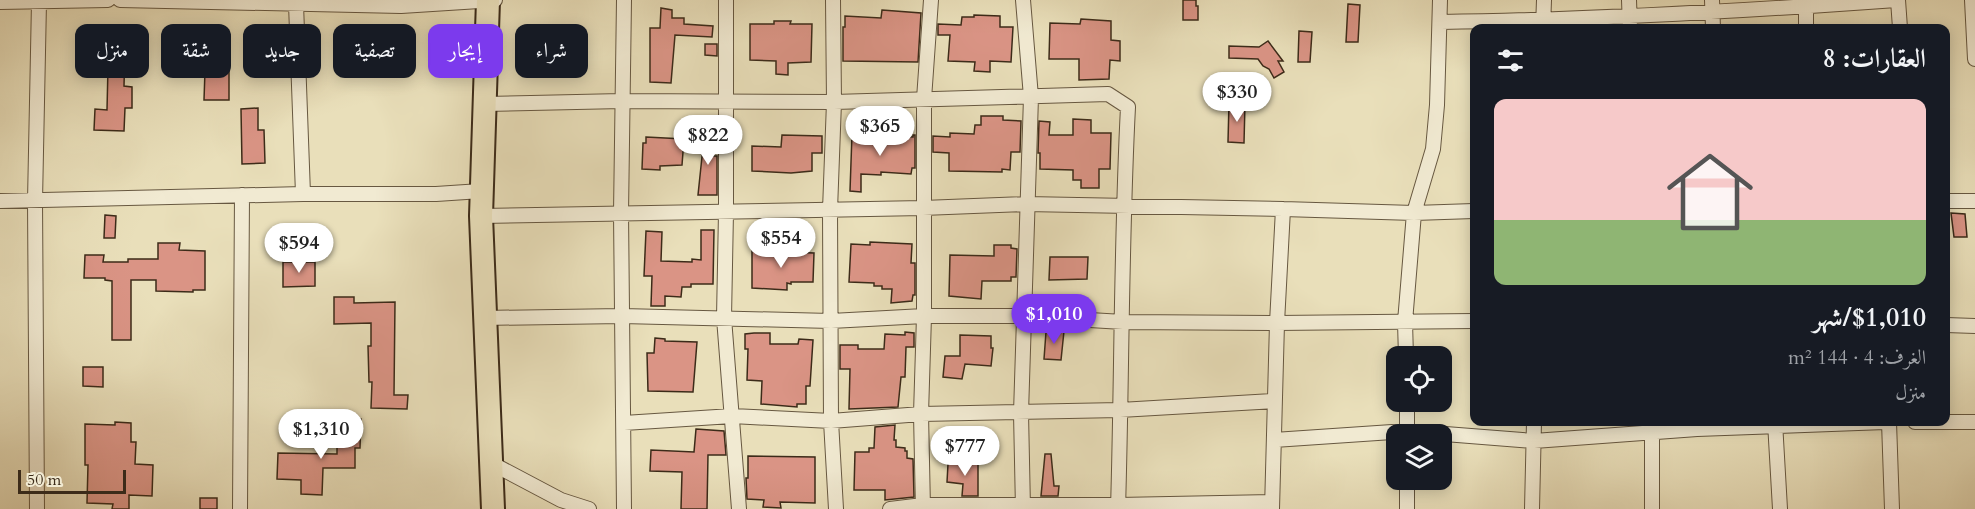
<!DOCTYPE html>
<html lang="ar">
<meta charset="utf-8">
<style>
body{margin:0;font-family:Cardo,Amiri,serif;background:#242831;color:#f1f3f6;direction:rtl;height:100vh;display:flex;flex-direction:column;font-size:22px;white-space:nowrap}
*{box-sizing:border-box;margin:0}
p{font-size:20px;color:#9ea1a6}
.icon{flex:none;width:33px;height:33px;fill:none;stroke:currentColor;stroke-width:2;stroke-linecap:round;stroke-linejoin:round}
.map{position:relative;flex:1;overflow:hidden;direction:ltr}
.drawer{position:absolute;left:1470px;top:24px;width:480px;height:402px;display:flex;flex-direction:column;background:#171b24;border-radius:12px;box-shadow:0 3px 15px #0003;direction:rtl}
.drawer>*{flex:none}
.top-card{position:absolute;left:18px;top:24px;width:570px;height:54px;direction:rtl;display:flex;gap:12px}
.fabs{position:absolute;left:1386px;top:346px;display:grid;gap:12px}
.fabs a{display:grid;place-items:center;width:66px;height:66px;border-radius:12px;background:#171b24;box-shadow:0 3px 15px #0003;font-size:30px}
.scale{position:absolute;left:18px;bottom:15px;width:108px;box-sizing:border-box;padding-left:6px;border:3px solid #3c2b19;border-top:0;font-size:16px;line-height:21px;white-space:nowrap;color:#3c2b19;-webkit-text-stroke:4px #f1ead2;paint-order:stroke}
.price{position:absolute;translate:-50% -51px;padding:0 14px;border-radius:21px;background:#fff;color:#222;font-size:20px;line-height:39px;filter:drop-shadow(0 2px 3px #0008)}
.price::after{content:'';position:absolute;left:50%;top:36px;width:18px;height:14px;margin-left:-9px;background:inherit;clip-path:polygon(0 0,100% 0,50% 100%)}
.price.current{background:#7c3aed;color:#fff}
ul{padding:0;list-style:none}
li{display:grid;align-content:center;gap:12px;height:318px;padding:0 24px}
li+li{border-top:2px solid #363941}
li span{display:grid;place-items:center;height:186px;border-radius:12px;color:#555}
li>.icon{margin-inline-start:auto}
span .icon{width:108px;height:108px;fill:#fffc;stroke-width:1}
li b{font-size:26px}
h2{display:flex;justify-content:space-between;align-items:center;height:72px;padding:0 24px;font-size:26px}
.pill{padding:0 21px;border-radius:12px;background:#171b24;box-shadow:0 3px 15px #0003;font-size:21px;line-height:54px}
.pill.current{background:#7c3aed;color:#fff}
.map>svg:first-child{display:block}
.building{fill:#da9485;stroke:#3c2b19;stroke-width:1.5}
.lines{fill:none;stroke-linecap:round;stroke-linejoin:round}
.minor-casing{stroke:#675841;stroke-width:16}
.trunk-casing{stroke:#3c2b19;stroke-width:26}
.minor{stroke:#f1ead2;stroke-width:14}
.trunk{stroke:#e9dfba;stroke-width:22}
</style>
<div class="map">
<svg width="1975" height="509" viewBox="0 0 1975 509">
<rect width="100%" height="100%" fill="#e9dfba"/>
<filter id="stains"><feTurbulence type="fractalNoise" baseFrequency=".00333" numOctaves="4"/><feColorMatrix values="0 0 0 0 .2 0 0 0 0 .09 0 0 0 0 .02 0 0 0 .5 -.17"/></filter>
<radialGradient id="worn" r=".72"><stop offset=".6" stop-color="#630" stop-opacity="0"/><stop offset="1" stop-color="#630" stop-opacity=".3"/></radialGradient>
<path class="building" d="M1183,0H1196V6H1198V20H1183Z
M1348,4L1360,5L1358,42H1346Z
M661,8L672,10V18H684V24L713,26L712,37L675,35L671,83L650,82V28H660Z
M882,10L921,13L918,62L843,61V27H845V16L881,18Z
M974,15L1000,16V27H1013L1011,62L990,61V72L974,71L975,62L948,61L950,35H938V24L961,25L962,17H974Z
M1081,19L1111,21V40L1120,41V61L1110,60L1109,79L1079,80V59H1049L1050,23L1080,24Z
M774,21H791L790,24H812L811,62L788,63V75L776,74V61L750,60V24H774Z
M1299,31L1312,32L1310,62H1298Z
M1268,41L1283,61H1278L1284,72L1274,78L1269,69L1263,66L1258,59L1229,58V46L1259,47Z
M705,44H717V56L705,55Z
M104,47L125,48L124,86L132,87V108H125L124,131L94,130L95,109L107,110L108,67H104Z
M212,52H229V100H204L205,71H211Z
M1229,103H1245L1244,143L1228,142Z
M258,108V130H264L265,163L242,164L241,109Z
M981,116H1003V120L1021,121L1020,152H1011L1010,170L1002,169V172L949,171V153L933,152V136L950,137V133L974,134L975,125H981Z
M1073,119L1091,120V133H1111L1110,169H1099V188H1081V180H1073V170L1040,169V153H1038L1039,121L1050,122L1049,135H1073Z
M705,128L714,129L713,156H717V195H698Z
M852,134L913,137V135H915V168H912L911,174L881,172V175L861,174V192L850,191Z
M782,135L822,136V153H812V171L791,173L752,171V146L781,147Z
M646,137L684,139L682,165L660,166V170L642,169L643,143H646Z
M1951,213L1965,214L1967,237H1954Z
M105,215L116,216L115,238H104Z
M701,230H714L713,284H691V287H682L681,297L665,296V306H651L652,276H644L646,231L662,232L661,261L692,262V259L701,260Z
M870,242L912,244L911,263H915V295H913L912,301L891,303L892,289H882V286H874V283L849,282L851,244L870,245Z
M158,243H180L179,250L205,251V290H193V292L156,291V280H131V340H112V281L105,280V278H84L85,255H104L103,262H128V259H158Z
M994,245H1011V248L1017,249L1016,277H1011V281H982L981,299L949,296L950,255L994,256Z
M752,251L814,253L813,282H791V284L787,283V290L752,288Z
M1050,257H1088L1087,279L1049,280Z
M283,262H315V286L283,287Z
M334,297H354V303L395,302L394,395H408L407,409L371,408L372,382H369L368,346H371V323L334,324Z
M1050,330L1064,331L1061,360L1044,359L1046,332H1050Z
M905,332L914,333V347H906L905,377H901L898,407L849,409L850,369H840V345H858V349H884L885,334L905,335Z
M754,333H770V344H798L799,339L813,340L810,386H806V404H797V407L761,404L762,381L747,380L748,349H745V334Z
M960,335L991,336V348H993L991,366L965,364L962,379L943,377L945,356H960Z
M655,338L665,339V341L697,342L693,392L648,391L647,353H654Z
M83,367H103V387L83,386Z
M343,418L361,419L360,448H355V468H323L322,495L301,494V480L277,479L278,453L337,454V433H343Z
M115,422L131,423V442H136L135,464L153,465L152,496L129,495V509H112L113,504L87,503L88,465H85V424L115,425Z
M895,425L894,440H896V447L905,448V451H907V458L913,459L914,497L885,500V490H854L855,452H869V448H874L875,427Z
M696,429L724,431L726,455H708L707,509H681L682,472L650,471L651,450L694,452Z
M1045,454H1051L1054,486H1059L1058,496H1041Z
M748,456L815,457V503L780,502L781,508L763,507L764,500L747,499L746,478H748Z
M978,463V496H962L963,484L947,482L948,464Z
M200,498H217V509H200Z"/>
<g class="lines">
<defs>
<path id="minor" d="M120,0L401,6L495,0
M624,0L621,213L624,509
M726,0V212L724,318L739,509
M833,0L834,102L830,210L831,421L836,509
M1629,0L1630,28
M1712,0L1713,28
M1806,0V28
M1898,0L1900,28
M1972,0L1975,59
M0,2L108,0
M296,4L303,194
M1441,22C1592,20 1744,11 1896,0
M1543,28L1544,0
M485,104L622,101L834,102L1108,94L1128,107C1121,241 1122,375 1118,509
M0,201L303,194H436L481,191
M1946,201H1975
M481,216L923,208L1026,204L1283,209L1414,213L1474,211
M484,318L622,316L831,321L924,316H1023L1123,322L1277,323L1474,321
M1946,325L1975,326
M1406,357L1405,322L1414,213L1433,149L1437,105L1440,0
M1407,402V435
M1775,422L1780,509
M1889,422L1892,509
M1915,422H1975
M624,423L732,416L831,421L921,414L1120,410L1274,401
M1274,440L1407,431L1534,441L1697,429L1885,422
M491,463L561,500L589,509
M37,509L35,201L39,2
M240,509L242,195
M890,509L923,505H1118L1272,502
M923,509L921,414L924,316V99L931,0
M1023,509L1021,413L1031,97L1023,0
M1272,509L1277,323L1283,209
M1407,509V480
M1532,509L1534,422
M1652,509V422"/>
<path id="trunk" d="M488,0L481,216L493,509"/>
</defs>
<use href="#minor" class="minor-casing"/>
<use href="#trunk" class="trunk-casing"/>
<use href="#minor" class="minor"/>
<use href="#trunk" class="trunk"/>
</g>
<rect width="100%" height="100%" filter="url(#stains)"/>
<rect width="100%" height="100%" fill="url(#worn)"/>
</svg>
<div class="fabs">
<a><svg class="icon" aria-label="locate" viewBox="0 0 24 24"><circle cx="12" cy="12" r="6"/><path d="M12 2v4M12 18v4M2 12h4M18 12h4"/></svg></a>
<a><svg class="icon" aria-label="layers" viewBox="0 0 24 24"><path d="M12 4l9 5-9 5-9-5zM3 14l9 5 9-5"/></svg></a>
</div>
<div class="scale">50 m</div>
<b class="price" style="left:1237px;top:123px">$330</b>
<b class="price" style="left:880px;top:157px">$365</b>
<b class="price" style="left:708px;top:166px">$822</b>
<b class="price" style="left:781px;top:269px">$554</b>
<b class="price" style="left:299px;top:274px">$594</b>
<b class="price current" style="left:1054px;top:345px">$1,010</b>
<b class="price" style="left:321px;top:460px">$1,310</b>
<b class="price" style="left:965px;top:477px">$777</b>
<div class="top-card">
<a class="pill">شراء</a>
<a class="pill current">إيجار</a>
<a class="pill">تصفية</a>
<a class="pill">جديد</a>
<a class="pill">شقة</a>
<a class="pill">منزل</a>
</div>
<section class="drawer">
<h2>العقارات: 8<svg class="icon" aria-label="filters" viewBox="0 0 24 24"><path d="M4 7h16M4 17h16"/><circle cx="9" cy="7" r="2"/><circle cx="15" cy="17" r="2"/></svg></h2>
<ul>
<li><span style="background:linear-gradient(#f6c9c9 65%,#8fb573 0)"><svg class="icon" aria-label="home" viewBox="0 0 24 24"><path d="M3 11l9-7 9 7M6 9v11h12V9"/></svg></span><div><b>$1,010/شهر</b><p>الغرف: 4 · 144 m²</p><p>منزل</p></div></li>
</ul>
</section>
</div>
